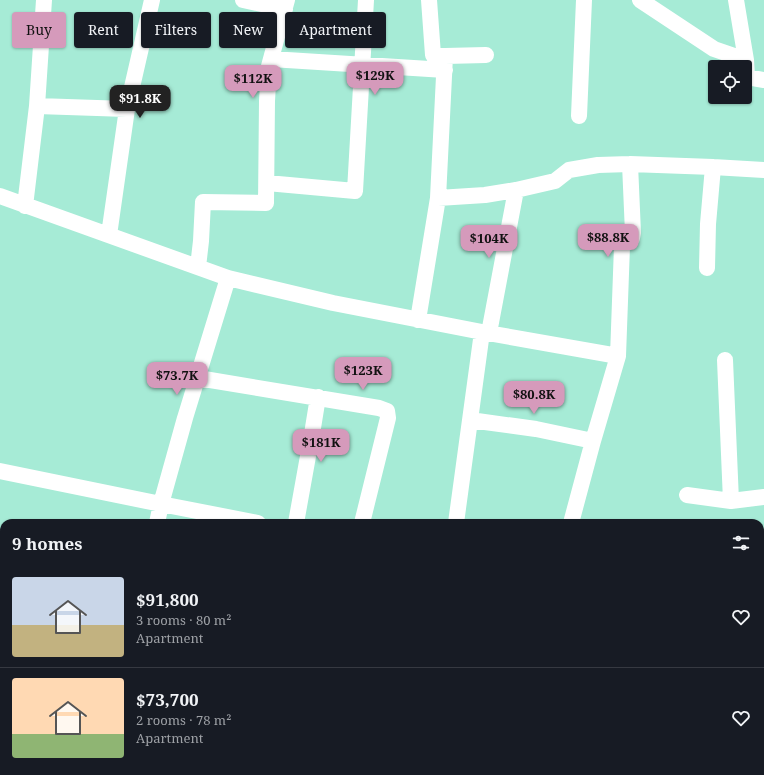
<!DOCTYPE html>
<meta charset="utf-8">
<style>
body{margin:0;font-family:"Noto Serif",serif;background:#242831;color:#f1f3f6;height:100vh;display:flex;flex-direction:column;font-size:15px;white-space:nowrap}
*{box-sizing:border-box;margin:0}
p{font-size:13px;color:#9ea1a6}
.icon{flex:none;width:22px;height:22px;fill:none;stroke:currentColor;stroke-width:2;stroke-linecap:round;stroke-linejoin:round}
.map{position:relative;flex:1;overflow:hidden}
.details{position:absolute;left:0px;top:519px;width:764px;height:256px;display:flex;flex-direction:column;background:#171b24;border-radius:12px 12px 0 0;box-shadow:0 1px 3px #0004}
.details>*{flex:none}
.guide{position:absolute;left:12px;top:12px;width:400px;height:36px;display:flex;gap:8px}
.tools{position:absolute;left:708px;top:60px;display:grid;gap:8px}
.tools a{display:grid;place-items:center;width:44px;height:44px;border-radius:4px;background:#171b24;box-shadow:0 1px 3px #0004;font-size:20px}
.price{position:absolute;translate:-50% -34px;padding:0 9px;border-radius:8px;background:#d59abb;color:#111;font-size:13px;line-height:26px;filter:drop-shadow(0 1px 2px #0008)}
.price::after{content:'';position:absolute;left:50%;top:24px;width:12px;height:9px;margin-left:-6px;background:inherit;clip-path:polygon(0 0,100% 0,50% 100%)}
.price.selected{background:#222;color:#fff}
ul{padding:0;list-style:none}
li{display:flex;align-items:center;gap:12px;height:100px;padding:0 12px}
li+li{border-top:1px solid #363941}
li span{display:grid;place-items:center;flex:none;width:112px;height:80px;border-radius:4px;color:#555}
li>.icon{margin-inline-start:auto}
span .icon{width:48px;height:48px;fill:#fffc;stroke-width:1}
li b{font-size:17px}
h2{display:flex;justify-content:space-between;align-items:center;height:48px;padding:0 12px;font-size:17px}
.tag{padding:0 14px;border-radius:4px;background:#171b24;box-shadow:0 1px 3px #0004;font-size:14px;line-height:36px}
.tag.selected{background:#d59abb;color:#111}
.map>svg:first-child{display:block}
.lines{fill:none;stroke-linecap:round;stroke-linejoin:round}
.street{stroke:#fff;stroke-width:16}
</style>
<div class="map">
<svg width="764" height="775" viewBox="0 0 764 775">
<rect width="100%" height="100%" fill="#a6ebd6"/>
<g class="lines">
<path class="street" d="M243,0L285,9
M429,0L433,55L445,56L486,55
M640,0L714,49L746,60
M736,0L746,60L747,77L764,80
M271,59L445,70
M37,106L127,109
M579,116L584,0
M267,183L355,191L366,0
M0,196L228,278L333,303L482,332L618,356
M438,198L485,195L516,190L555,181L569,170L598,165L630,164L713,167L764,170
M25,206L37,106L44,0
M109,235L127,109L152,0
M198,267L201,241L203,202L266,203L267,101L269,66L287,0
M707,268L708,224L713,167
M418,320L438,198L445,56
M489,333L516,190
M725,360L731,501
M198,378L379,408L387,411L388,418L362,523
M470,420L536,429L593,441
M0,471L161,504L258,523
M687,495L731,501L764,497
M157,523L161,504L185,418L228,278
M296,523L312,434L318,397
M456,523L482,332
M571,523L593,441L618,356L622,246L624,241L632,238L633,233L630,164
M0,586L4,587
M0,716H4
M130,775V771
M417,775V771"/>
</g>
</svg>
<div class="tools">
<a><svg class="icon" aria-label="locate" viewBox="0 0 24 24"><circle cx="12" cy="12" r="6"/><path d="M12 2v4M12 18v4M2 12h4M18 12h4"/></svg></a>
</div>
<b class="price" style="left:375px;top:96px">$129K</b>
<b class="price" style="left:253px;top:99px">$112K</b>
<b class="price selected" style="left:140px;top:119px">$91.8K</b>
<b class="price" style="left:608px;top:258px">$88.8K</b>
<b class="price" style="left:489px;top:259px">$104K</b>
<b class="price" style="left:363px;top:391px">$123K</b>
<b class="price" style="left:177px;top:396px">$73.7K</b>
<b class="price" style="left:534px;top:415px">$80.8K</b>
<b class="price" style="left:321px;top:463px">$181K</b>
<div class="guide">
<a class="tag selected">Buy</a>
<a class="tag">Rent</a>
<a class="tag">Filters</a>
<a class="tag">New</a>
<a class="tag">Apartment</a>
</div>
<section class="details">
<h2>9 homes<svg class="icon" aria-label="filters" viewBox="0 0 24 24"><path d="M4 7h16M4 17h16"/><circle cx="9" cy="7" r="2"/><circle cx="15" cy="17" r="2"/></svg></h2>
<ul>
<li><span style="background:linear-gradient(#c9d6e8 60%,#c2b280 0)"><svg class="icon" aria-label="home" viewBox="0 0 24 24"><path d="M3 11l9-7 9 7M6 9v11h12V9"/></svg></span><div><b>$91,800</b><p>3 rooms · 80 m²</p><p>Apartment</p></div><svg class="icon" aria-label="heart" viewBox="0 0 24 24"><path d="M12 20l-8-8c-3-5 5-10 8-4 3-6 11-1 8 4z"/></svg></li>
<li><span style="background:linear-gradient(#ffd9b3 70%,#8fb573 0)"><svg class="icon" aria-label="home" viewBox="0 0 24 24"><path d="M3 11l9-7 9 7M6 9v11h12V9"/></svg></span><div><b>$73,700</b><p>2 rooms · 78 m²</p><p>Apartment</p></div><svg class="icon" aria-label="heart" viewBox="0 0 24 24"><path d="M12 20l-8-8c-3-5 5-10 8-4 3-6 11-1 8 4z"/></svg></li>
</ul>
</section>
</div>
